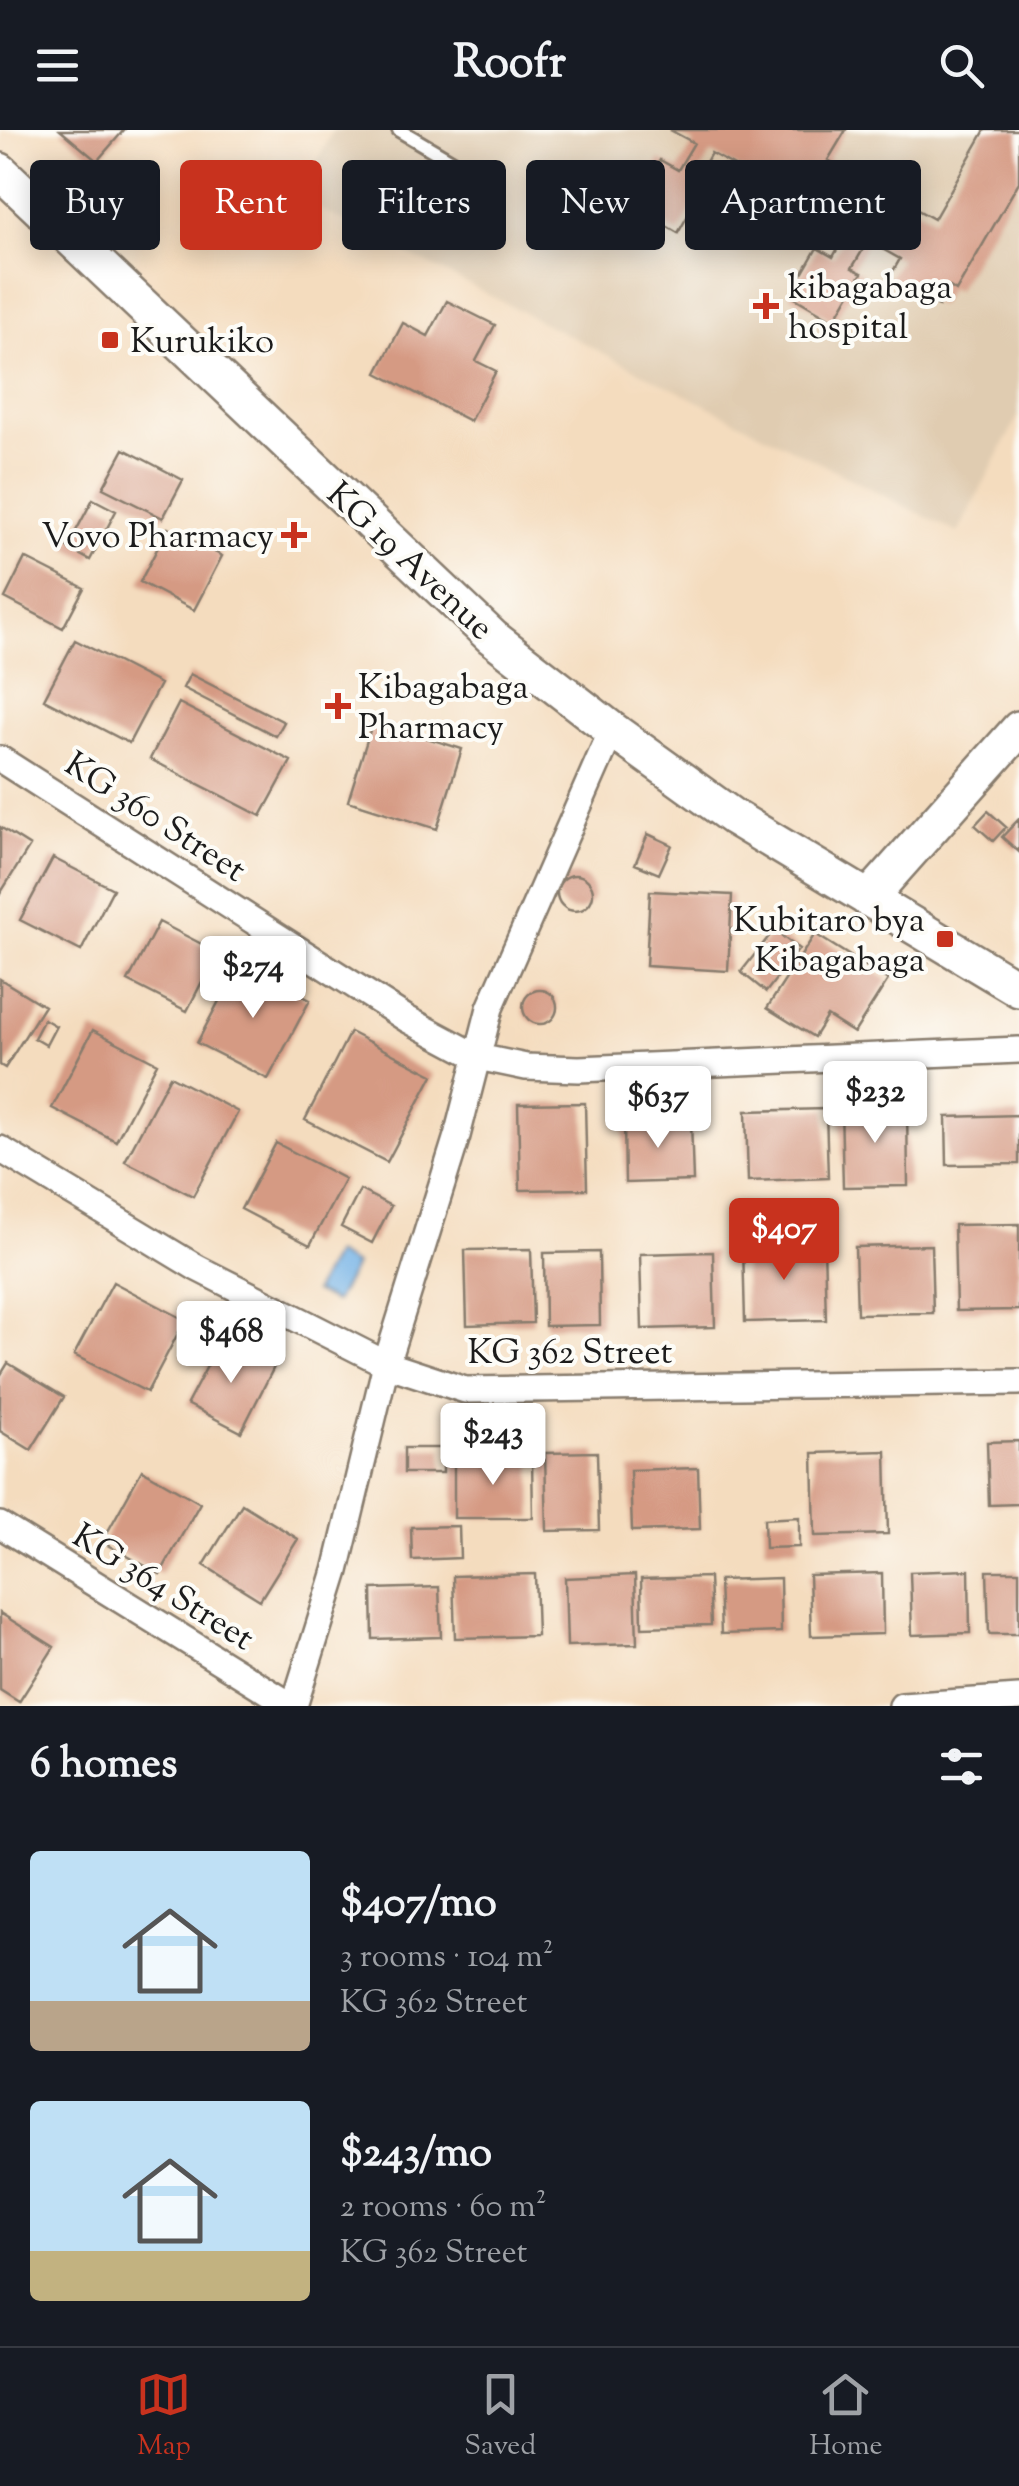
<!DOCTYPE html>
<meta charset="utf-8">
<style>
body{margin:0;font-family:"Sorts Mill Goudy",serif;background:#20242c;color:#f1f3f6;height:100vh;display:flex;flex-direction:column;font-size:38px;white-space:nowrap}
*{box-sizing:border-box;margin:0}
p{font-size:32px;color:#9ea1a6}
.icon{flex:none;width:55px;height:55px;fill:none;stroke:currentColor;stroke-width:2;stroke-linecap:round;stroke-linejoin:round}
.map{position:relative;height:1576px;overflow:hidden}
.side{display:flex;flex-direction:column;background:#171b24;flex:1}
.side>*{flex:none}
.hud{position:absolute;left:30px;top:30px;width:960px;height:90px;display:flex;gap:20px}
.price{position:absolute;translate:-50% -85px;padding:0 22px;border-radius:10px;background:#fff;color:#222;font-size:32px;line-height:65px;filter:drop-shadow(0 2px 5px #0008)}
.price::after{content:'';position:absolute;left:50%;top:60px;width:30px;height:22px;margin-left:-15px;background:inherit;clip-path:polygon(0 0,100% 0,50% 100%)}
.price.on{background:#c8321e;color:#fff}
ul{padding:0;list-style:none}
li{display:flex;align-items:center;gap:30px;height:250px;padding:0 30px}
li span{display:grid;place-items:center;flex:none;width:280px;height:200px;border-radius:10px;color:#555}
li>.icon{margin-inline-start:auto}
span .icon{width:120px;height:120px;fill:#fffc;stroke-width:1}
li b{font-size:42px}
h2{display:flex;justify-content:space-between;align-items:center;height:120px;padding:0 30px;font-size:42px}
.tag{padding:0 35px;border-radius:10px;background:#171b24;box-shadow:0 5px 25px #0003;font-size:35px;line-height:90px}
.tag.on{background:#c8321e;color:#fff}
header{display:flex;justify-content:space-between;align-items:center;height:130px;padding:0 30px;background:#171b24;font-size:45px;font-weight:700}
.dock{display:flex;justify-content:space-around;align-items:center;height:140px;border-top:2px solid #363941;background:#171b24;font-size:28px;color:#9ea1a6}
.dock a{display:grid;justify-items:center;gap:5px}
.dock .on{color:#c8321e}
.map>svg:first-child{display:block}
.built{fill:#e0ccb1}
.water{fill:#72b1e5;stroke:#476680;stroke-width:2.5}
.building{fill:#d59a83}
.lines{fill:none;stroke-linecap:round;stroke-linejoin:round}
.lane-casing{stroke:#887c6d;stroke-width:18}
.street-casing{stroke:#887c6d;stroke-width:30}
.secondary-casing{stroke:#887c6d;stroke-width:40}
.lane{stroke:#fff;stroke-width:12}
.street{stroke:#fff;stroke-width:25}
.secondary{stroke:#fff;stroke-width:35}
.poi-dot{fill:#c8321e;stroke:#fdfcf7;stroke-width:4}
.labels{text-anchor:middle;stroke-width:8;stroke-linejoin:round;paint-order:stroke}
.poi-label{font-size:35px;fill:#1c1c1c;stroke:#fdfcf7;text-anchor:start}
.street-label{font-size:35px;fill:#1c1c1c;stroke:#fdfcf7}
</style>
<header><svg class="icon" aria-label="menu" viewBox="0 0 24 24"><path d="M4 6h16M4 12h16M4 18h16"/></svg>Roofr<svg class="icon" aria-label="search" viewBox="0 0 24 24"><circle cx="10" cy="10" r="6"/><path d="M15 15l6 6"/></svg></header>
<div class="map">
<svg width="1019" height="1576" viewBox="0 0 1019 1576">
<rect width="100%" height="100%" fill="#fdfcf7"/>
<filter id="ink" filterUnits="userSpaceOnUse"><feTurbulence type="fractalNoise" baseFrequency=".01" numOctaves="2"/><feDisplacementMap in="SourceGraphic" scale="20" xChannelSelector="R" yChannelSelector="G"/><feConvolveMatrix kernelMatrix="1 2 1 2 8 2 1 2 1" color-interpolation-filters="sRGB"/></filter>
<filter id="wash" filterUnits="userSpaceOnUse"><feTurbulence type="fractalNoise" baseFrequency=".0048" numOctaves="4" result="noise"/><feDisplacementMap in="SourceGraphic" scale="40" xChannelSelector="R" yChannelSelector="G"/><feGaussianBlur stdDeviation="2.25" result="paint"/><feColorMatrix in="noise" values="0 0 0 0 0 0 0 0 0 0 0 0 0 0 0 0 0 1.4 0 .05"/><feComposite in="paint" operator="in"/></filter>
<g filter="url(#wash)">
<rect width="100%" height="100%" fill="#f4dcbe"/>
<path class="built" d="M333,0H1019V285L958,403L298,68Z"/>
<path class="water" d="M334,1124L355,1135L335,1172L314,1162Z"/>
<g id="blocks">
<path class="building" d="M60,0H124L97,31Z
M670,0H846L828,30L934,89L985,0H1019V52L956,161L950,157L939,176L889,148L900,129L868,111L852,138L862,143L834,191L790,165L817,118L833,127L848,100L795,70L779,97L729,69L745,42L711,23L696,50L705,55L678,103L634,77L660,30L678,40L694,13Z
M447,171L495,195L476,231L496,241L470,291L377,243L403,193L428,206Z
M124,319L183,350L163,388L103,358Z
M93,369L116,381L90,430L67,418Z
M168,398L222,426L194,480L140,452Z
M25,428L84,458L63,498L5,468Z
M75,510L160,554L129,613L44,569Z
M190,544L284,592L276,606L183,558Z
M179,573L291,631L261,686L150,629Z
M373,591L462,619L437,699L348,671Z
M988,681L1006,697L993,711L975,695Z
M1019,689V722L1002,707Z
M0,697L30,716L0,764Z
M648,704L672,715L659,744L635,734Z
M53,728L113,759L81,821L20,790Z
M557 763a18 18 0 1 1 36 0a18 18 0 1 1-36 0Z
M650,761L732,765L728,841L646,836Z
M159,792L217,822L187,881L128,851Z
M774,800L799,819L766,862L741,842Z
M815,804L888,850L854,903L827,886L814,907L767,878Z
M239,833L310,870L268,949L197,913Z
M0,849L44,876L5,938L0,935Z
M523 877a17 17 0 1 1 34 0a17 17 0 1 1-34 0Z
M44,889L56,896L46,915L34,908Z
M93,900L157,933L116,1011L52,978Z
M350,902L433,945L387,1032L305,990Z
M170,946L238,982L193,1066L125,1031Z
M585,973L587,1059L520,1060L518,974Z
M907,974L908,1056L843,1057L841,976Z
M826,979L828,1048L748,1051L746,981Z
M1019,985V1034L947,1035L946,987Z
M691,990L693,1051L625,1053L624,991Z
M276,1013L345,1049L310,1115L241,1079Z
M360,1060L391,1076L372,1113L341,1097Z
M1019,1094V1180L956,1181L954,1095Z
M824,1114L826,1190L745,1192L743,1116Z
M931,1115L933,1183L857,1184L855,1117Z
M531,1119L533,1193L467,1195L465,1120Z
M599,1122L600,1195L545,1196L544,1123Z
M713,1122L715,1197L642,1199L640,1124Z
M113,1152L185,1190L147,1262L74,1225Z
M221,1210L274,1237L241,1302L187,1274Z
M8,1233L64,1267L31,1320L0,1301V1246Z
M1019,1311V1374L989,1375L987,1312Z
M404,1318H443V1343H404Z
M886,1321L888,1404L815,1406L813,1323Z
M597,1322L599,1400L547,1401L545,1323Z
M454,1328L532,1329L533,1388H454Z
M698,1338L700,1399L632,1401L630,1340Z
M142,1340L200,1373L160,1444L102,1412Z
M242,1374L298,1409L260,1470L204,1435Z
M799,1387V1417L765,1418L764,1389Z
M459,1396L460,1428L412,1430L411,1397Z
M969,1440L970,1503L912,1505L910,1442Z
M987,1441H1019V1504H989Z
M882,1443L883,1504L811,1506L809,1445Z
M535,1444L537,1506L455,1508L453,1446Z
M635,1445L637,1514L567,1516L565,1448Z
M709,1447L711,1495L642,1497L641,1449Z
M780,1448L781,1502L721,1504L719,1450Z
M439,1457L441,1507L373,1509L372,1459Z
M0,1483L54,1517L19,1572L0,1560Z"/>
</g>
</g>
<g filter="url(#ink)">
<use href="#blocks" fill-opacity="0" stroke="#887c6d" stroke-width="2.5"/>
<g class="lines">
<defs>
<path id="lane" d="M399,0L460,36"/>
<path id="street" d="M0,629L407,889L478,927L526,937L579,939L1019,920
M0,1019L197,1138L386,1234L465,1260L1019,1252
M0,1395L292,1576
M294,1576L336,1441L386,1234L457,1006L490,878L612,600
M902,1576L1019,1568"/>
<path id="secondary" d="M0,41L492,507L612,600L733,687L1019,859
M868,769L1019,599"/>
</defs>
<use href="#lane" class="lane-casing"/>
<use href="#street" class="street-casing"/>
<use href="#secondary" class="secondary-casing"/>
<use href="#lane" class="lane"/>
<use href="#street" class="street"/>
<use href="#secondary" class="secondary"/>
</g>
</g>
<g class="poi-dot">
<path d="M761 161h10v10h10v10h-10v10h-10v-10h-10v-10h10z"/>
<rect x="100" y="200" width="20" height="20" rx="5"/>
<path d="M289 390h10v10h10v10h-10v10h-10v-10h-10v-10h10z"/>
<path d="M333 561h10v10h10v10h-10v10h-10v-10h-10v-10h10z"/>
<rect x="935" y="799" width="20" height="20" rx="5"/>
</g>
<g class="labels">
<g class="poi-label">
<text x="788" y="168">kibagabaga<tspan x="788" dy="40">hospital</tspan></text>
<text x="130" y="222">Kurukiko</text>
<text x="274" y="417" text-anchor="end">Vovo Pharmacy</text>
<text x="358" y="568">Kibagabaga<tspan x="358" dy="40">Pharmacy</tspan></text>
<text x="925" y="801" text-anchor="end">Kubitaro bya<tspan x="925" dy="40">Kibagabaga</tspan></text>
</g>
<g class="street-label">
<text transform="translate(411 430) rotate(43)" y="12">KG 19 Avenue</text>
<text transform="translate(156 686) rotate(33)" y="12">KG 360 Street</text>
<text x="570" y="1233">KG 362 Street</text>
<text transform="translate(164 1456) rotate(32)" y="12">KG 364 Street</text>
</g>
</g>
</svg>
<b class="price" style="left:253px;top:891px">$274</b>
<b class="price" style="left:875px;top:1016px">$232</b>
<b class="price" style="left:658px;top:1021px">$637</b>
<b class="price on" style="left:784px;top:1153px">$407</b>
<b class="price" style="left:231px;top:1256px">$468</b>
<b class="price" style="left:493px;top:1358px">$243</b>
<div class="hud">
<a class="tag">Buy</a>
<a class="tag on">Rent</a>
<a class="tag">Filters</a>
<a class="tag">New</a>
<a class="tag">Apartment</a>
</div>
</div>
<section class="side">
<h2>6 homes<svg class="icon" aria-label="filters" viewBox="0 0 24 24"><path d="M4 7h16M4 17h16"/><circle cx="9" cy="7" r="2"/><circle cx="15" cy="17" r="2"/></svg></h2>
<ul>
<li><span style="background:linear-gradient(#bfe0f5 75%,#b9a48a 0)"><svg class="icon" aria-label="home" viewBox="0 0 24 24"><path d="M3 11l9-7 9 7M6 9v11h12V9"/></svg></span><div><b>$407/mo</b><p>3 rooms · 104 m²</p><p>KG 362 Street</p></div></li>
<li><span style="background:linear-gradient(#bfe0f5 75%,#c2b280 0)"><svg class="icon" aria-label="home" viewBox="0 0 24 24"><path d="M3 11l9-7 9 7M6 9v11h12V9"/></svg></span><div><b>$243/mo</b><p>2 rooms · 60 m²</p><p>KG 362 Street</p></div></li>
</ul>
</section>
<nav class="dock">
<a class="on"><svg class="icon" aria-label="map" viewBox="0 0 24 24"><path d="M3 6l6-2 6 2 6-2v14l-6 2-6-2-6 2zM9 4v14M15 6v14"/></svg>Map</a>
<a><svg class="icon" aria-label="saved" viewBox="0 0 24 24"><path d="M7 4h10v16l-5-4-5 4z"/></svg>Saved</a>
<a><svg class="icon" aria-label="home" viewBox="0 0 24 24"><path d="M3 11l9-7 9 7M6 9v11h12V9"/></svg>Home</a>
</nav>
